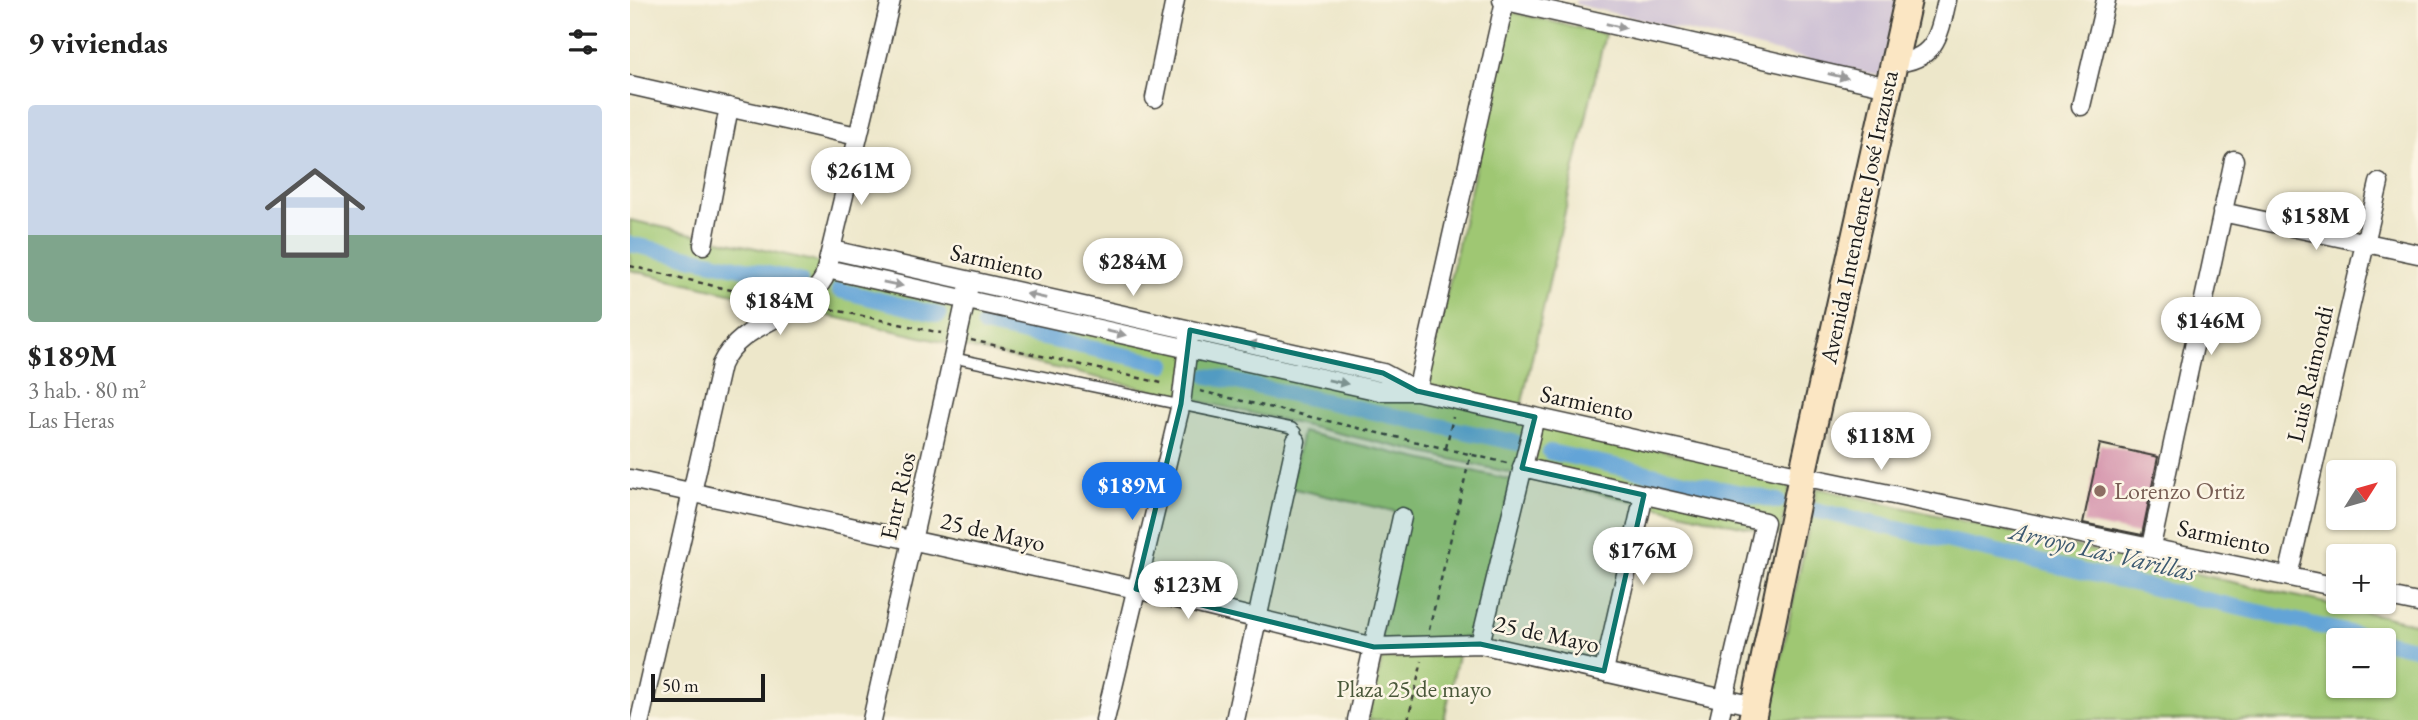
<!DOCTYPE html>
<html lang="es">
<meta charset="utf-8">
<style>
body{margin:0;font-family:"EB Garamond",serif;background:#f2f2f2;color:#222;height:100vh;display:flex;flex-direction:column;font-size:26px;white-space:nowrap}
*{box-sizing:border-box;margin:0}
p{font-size:23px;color:#767676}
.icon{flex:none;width:38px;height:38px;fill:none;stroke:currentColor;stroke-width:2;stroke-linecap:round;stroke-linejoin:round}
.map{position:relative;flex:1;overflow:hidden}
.sheet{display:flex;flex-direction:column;background:#fff;width:630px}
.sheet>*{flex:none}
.needle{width:46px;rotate:53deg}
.fabs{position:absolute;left:1696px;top:460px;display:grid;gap:14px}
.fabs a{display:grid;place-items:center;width:70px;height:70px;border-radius:7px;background:#fff;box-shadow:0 2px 5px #0004;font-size:35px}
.scale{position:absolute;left:21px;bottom:18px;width:114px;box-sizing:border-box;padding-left:7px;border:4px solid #1c1c1c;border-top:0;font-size:19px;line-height:24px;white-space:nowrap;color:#1c1c1c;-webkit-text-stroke:5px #fcf5e5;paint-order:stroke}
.price{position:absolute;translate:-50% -60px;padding:0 16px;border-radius:24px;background:#fff;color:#222;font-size:23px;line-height:46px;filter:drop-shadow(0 2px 4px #0008)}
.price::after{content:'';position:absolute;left:50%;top:42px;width:21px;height:16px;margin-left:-10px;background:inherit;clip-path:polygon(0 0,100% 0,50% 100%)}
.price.on{background:#1a73e8;color:#fff}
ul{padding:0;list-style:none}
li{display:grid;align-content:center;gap:14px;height:371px;padding:0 28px}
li+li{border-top:2px solid #e0e0e0}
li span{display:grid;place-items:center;height:217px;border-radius:7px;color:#555}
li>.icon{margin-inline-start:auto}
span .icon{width:126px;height:126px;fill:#fffc;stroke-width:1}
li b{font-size:30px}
h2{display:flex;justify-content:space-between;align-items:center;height:84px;padding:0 28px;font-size:30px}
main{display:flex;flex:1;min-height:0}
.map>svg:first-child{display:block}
.industrial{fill:#ccbfd4}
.green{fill:#9fc773;stroke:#5e7248;stroke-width:2;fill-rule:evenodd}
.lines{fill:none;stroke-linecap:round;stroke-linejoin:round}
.canal{stroke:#63a4d7;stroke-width:16}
.building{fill:#d493ac}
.lane-casing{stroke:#3b3a36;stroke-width:12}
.street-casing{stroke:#3b3a36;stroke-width:21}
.secondary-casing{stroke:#3b3a36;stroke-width:30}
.path{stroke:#3b3a36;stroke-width:2.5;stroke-dasharray:5 5;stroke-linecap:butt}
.lane{stroke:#fff;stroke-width:9}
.street{stroke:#fff;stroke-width:18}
.secondary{stroke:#fbe6c3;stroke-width:26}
.oneway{fill:#999}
.marked{fill:#0f766e;fill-opacity:0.2;stroke:#0f766e;stroke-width:5;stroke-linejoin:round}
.education-dot{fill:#8d6e63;stroke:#fcf5e5;stroke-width:2.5}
.labels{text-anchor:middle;stroke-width:5;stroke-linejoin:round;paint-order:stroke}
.street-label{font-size:24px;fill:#1c1c1c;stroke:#fcf5e5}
.education-label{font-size:24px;fill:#785e54;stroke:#fcf5e5;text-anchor:start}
.park-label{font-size:24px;fill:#4a583a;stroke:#fcf5e5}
.water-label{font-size:26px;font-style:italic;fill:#3c5970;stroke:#fcf5e5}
</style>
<main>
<section class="sheet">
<h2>9 viviendas<svg class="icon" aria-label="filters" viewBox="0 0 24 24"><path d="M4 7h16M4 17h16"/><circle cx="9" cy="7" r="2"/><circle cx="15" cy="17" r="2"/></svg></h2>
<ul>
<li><span style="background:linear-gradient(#c9d6e8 60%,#7fa58c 0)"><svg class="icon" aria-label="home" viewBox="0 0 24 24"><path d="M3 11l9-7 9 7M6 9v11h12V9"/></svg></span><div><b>$189M</b><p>3 hab. · 80 m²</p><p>Las Heras</p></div></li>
</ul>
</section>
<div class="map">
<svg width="1788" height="720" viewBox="0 0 1788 720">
<rect width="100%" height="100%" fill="#fcf5e5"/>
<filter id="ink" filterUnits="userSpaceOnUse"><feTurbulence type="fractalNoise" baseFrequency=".0143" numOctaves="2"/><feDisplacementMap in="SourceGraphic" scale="14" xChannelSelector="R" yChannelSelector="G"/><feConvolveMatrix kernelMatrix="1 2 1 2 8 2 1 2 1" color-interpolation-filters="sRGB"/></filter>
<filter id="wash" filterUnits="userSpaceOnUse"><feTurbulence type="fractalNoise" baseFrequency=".00686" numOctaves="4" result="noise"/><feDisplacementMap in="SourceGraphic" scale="28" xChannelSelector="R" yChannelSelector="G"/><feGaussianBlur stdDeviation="1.57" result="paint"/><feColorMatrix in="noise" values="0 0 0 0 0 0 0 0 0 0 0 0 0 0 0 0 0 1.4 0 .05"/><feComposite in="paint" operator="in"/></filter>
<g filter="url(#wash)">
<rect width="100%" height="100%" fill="#ede7ca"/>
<path class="industrial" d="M946,0H1267L1250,76L945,4Z"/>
<path class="green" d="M881,12L975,34L891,407L796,385Z
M0,220L1162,479L1150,535L0,270Z
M672,432L882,480L845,637L750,642L777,514L660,488Z
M1187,488L1788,624V720H1138ZM1708,640H1754V686H1708Z
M828,655L814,720H738L752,659Z"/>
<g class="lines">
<path class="canal" d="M0,244L170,281
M209,290L309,315
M354,325L534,364
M578,376L888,443
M920,452L1148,501
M1185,510L1750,640
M1754,641L1788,649"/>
</g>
<g id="blocks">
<path class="building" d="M1470,444L1528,457L1512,535L1453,523Z"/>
</g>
</g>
<g filter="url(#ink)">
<use href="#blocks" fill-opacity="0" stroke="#3b3a36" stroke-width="2"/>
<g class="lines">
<defs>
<path id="lane" d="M324,358L662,428L666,432V441"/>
<path id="street" d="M872,0L1258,87
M1263,63C1305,61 1309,36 1317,0
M0,85L227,136
M525,98L545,0
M1451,106L1476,0
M1592,212L1788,254
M73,245L99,107
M202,250L753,373L787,391L845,404L1172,476L1708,587
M197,269L750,391H784
M787,391L875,1
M892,467L1135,522L1089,720
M0,479L506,589L744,647L850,644L1125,706
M1521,546L1604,160
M1658,576L1749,183
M1754,596L1788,603
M850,644L905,417
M974,671L1014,495
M10,720L91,365C111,320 170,320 194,278L261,0
M242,720L338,290
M475,720L551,404L559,337
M605,720L666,441
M727,720L772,517"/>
<path id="secondary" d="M1122,720L1172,476L1278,0"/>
</defs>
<use href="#lane" class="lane-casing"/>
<use href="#street" class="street-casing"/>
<use href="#secondary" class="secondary-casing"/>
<path class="path" d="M0,266L143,300
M191,307L311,333
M341,340L536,384
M570,391L877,463
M816,448L823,417
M799,630L841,453
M778,720L792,661"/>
<use href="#lane" class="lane"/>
<use href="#street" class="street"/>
<use href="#secondary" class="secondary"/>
</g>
<defs><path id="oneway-solid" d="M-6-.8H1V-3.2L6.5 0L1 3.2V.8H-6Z" transform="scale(1.75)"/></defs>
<g class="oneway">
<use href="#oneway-solid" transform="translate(986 26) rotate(13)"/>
<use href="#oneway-solid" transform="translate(1208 76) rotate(13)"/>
<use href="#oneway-solid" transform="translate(263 284) rotate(12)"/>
<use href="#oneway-solid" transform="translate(406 296) rotate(-167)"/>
<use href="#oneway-solid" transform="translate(486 333) rotate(13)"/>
<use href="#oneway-solid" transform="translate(628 345) rotate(-168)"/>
<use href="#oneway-solid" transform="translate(708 382) rotate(12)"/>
</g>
</g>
<path class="marked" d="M560,330L753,373L787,391L905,417L892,468L1014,495L974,671L850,644L744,647L506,589L551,404Z"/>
<circle class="education-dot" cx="1470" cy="491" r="7"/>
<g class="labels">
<g class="street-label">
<text transform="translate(1229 217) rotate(-78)" y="8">Avenida Intendente José Irazusta</text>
<text transform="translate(367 262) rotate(13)" y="8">Sarmiento</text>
<text transform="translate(1680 374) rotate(-77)" y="8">Luis Raimondi</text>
<text transform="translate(957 403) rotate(12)" y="8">Sarmiento</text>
<text transform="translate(268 496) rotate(-77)" y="8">Entr Rios</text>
<text transform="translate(363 532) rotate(13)" y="8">25 de Mayo</text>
<text transform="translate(1594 537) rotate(12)" y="8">Sarmiento</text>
<text transform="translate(917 634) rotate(12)" y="8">25 de Mayo</text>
</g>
<g class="education-label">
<text x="1484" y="499">Lorenzo Ortiz</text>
</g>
<g class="park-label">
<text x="784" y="697">Plaza 25 de mayo</text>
</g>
<g class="water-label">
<text transform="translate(1473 551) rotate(13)" y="9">Arroyo Las Varillas</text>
</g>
</g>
</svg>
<div class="fabs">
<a><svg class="needle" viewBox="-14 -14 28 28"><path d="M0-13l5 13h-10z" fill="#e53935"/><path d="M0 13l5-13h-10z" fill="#767676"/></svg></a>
<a>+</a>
<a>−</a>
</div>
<div class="scale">50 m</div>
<b class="price" style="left:231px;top:207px">$261M</b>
<b class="price" style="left:1686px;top:252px">$158M</b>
<b class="price" style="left:503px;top:298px">$284M</b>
<b class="price" style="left:150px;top:337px">$184M</b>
<b class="price" style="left:1581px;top:357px">$146M</b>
<b class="price" style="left:1251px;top:472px">$118M</b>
<b class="price on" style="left:502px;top:522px">$189M</b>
<b class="price" style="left:1013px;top:587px">$176M</b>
<b class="price" style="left:558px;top:621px">$123M</b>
</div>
</main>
